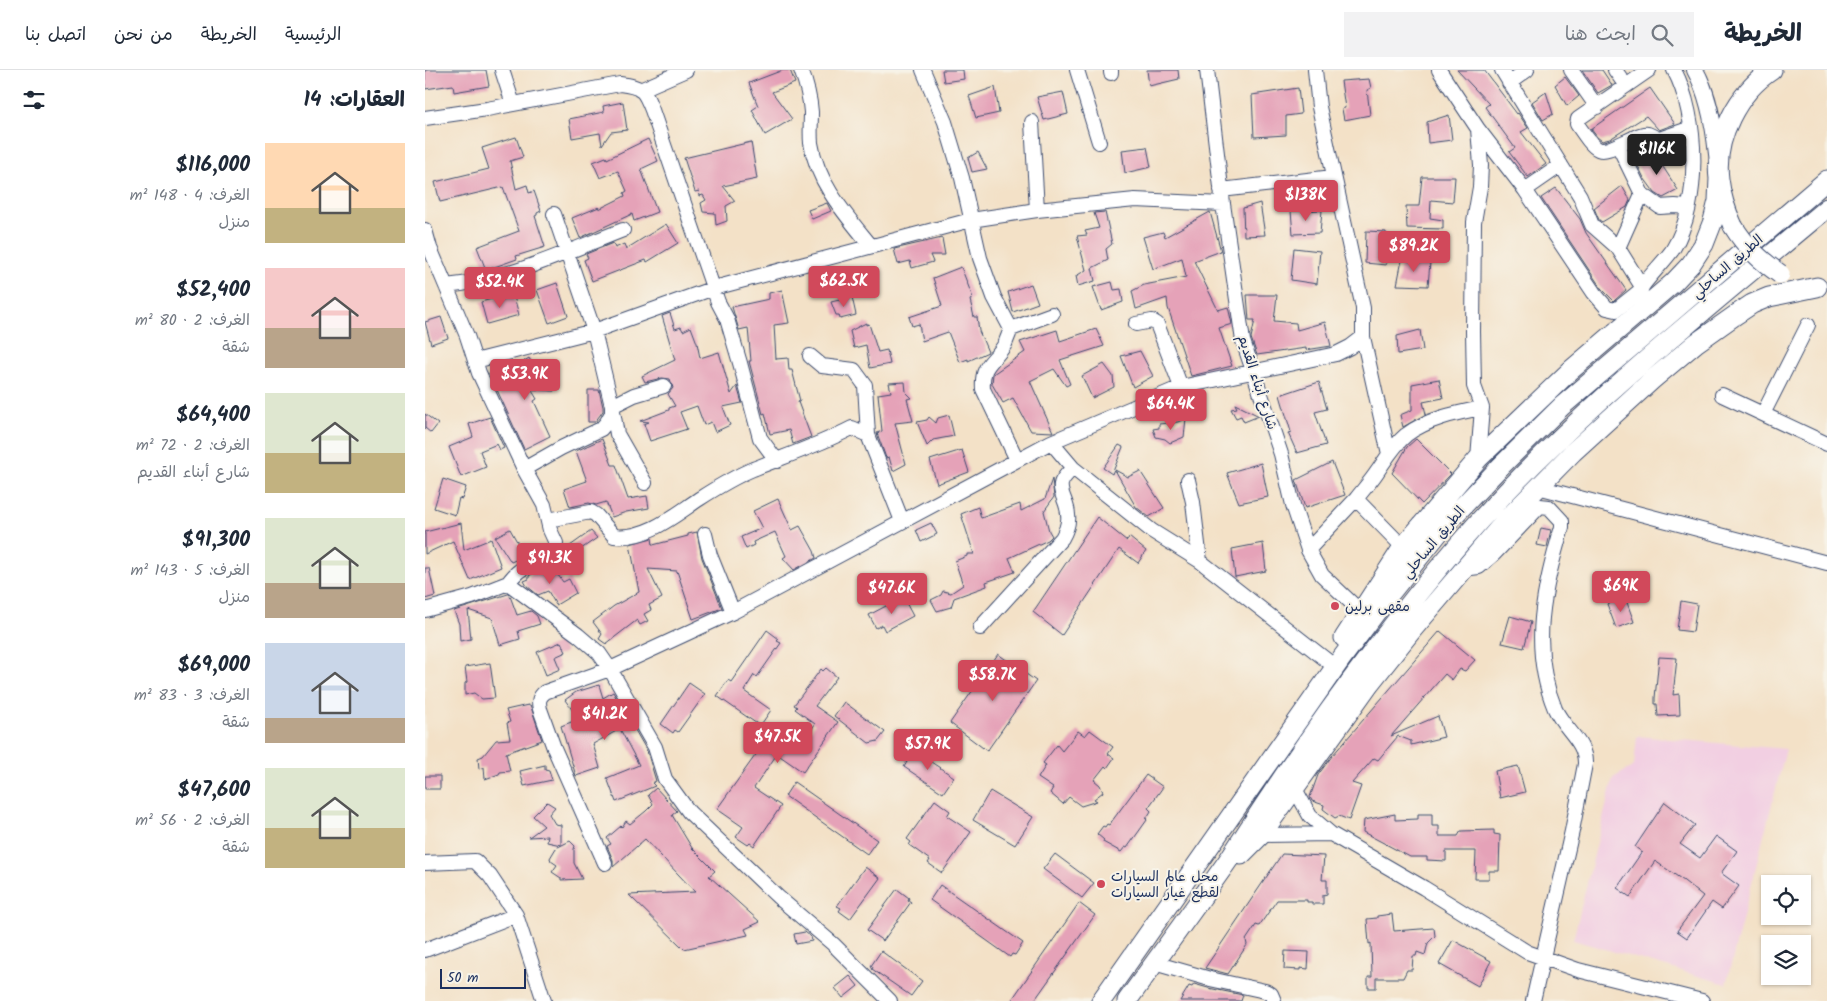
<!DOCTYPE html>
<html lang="ar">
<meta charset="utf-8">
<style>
body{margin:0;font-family:Kalam,"Playpen Sans Arabic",sans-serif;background:#f2f2f3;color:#1f2937;direction:rtl;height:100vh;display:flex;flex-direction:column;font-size:19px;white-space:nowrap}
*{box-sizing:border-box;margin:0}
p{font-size:16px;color:#747a83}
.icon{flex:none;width:28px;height:28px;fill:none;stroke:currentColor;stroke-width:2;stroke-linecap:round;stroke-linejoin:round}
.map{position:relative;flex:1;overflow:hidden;direction:ltr}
.drawer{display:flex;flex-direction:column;background:#fff;width:425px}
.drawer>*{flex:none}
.tools{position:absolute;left:1336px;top:805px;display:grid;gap:10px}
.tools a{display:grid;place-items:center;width:50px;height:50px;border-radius:0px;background:#fff;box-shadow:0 1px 4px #0004;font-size:25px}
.scale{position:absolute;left:15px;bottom:12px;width:86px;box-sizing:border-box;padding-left:5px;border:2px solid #1b2f5e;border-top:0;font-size:14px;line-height:18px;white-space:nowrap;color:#1b2f5e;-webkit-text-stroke:4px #f7f3e8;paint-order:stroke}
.price{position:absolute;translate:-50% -42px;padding:0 11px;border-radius:5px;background:#d1495b;color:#fff;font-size:16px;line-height:32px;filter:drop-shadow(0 1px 2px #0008)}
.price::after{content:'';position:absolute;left:50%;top:30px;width:15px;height:11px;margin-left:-8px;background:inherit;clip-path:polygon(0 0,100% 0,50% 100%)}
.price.active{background:#222;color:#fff}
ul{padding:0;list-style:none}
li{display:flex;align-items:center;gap:15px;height:125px;padding:0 20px}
li span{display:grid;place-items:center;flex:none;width:140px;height:100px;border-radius:0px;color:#555}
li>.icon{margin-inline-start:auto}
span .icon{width:60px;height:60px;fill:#fffc;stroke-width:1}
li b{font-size:21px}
h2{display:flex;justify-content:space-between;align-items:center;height:60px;padding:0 20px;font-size:21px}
header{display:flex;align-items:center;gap:30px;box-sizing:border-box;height:70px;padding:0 25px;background:#fff;border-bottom:1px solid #e0e1e3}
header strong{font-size:24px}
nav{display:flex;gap:28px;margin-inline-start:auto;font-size:18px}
.search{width:350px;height:45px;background:#f2f2f3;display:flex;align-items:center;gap:12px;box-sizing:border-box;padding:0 18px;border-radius:0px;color:#747a83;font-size:19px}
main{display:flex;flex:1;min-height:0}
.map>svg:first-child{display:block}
.built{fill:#f2cfe2}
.building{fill:#e5a2b8}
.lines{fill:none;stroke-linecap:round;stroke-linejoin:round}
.minor-casing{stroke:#3b4a6e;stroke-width:16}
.major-casing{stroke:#3b4a6e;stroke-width:18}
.highway-casing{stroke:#3b4a6e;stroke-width:21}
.minor{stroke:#fff;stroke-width:14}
.major{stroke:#fff;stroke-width:16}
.highway{stroke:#fff;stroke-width:19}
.highway-bridge-casing{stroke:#3b4a6e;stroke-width:21;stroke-linecap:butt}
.highway-bridge{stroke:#fff;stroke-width:19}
.poi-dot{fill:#d1495b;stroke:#f7f3e8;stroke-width:2}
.labels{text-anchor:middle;stroke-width:4;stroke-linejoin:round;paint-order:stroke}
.street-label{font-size:14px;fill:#1b2f5e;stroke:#f7f3e8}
.poi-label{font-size:14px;fill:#1b2f5e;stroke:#f7f3e8;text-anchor:start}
</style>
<header>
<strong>الخريطة</strong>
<div class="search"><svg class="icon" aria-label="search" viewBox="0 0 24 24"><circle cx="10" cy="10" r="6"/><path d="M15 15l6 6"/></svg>ابحث هنا</div>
<nav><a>الرئيسية</a><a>الخريطة</a><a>من نحن</a><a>اتصل بنا</a></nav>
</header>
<main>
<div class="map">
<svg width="1402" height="931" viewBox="0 0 1402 931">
<rect width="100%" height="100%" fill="#f7f3e8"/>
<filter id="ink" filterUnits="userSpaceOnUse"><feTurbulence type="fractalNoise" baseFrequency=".02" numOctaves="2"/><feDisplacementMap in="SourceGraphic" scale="10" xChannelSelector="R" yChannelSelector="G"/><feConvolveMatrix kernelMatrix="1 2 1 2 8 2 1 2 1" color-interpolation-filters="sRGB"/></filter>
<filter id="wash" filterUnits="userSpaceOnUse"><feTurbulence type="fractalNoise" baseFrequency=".0096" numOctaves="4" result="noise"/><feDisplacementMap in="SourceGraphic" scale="20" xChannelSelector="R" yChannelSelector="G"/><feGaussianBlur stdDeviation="1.12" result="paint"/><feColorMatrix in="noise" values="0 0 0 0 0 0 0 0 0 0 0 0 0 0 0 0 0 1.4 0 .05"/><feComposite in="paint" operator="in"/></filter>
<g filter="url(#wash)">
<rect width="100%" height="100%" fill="#f3e1c7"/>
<path class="built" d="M1212,666L1361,679L1301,914L1148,870L1188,708L1209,696Z"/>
<g id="blocks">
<path class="building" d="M0,0H61L64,16L29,22L28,15L0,19Z
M358,0H365L370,13L347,22L367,49L340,65L327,40L333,36L324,13Z
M517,0H538L539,9L519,12Z
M722,0H753L754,9L724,16Z
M1032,0H1059L1092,44L1093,43L1103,58L1096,62L1121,94L1103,107L1084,82L1090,78L1060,37L1064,34Z
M1157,0H1177L1187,15L1173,23Z
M1140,7L1154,26L1142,36L1130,15Z
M944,9L946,18L942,20L945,45L919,50L917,39L920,38L916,11Z
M570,17L574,43L551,48L544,26Z
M873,18L876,44L861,46V65L829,67L827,25Z
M1225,18L1250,54L1234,60L1221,46L1185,69L1177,71L1172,67L1166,59Z
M638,22L643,44L619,50L612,27Z
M1121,22L1128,44L1118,50L1107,32Z
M198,32L202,60L186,62L177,75L175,63L147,68L144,49L179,42L178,36Z
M1024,45L1027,70L1003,73L1002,52Z
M91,67L98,87L85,91L91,119L102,115L104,123L109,121L116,141L112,143V145L110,146L120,177L91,186L92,189L61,200L52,177L94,161L78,117L15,132L10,112L64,99L57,78Z
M223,69L233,91L216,99L232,142L209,151L207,144L155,168L147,148L174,137V139L200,126L199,123L202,121L193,101L175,108L168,92L181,87L182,89Z
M326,72L332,109L298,116L310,131L301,136L302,151L291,155L290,143L278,142L276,133L281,130L278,125L275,126L274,121L270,122L259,88Z
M722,77L726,97L700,103L697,80Z
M553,82L562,99L547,102L543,88Z
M1229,83L1253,120L1238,128L1230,123L1219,108L1212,94Z
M997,107H1030L1028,132L1006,130L1005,148L1018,150V159L982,158L981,136H994Z
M1197,116L1205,130L1202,137L1177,152L1174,150L1169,138Z
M1131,118L1155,149L1161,163L1201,220L1189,231L1176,218L1116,128Z
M402,133L406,141L387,149L383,140Z
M835,133L840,165L819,166L818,138Z
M897,140L895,163L868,164L866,141Z
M680,142L687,174L681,179L683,190L667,198L670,211L653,216L651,206L661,200L652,166L662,165L660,161L674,158L669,143Z
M785,142L796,181L769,191L793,240L803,237L807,254L794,258L807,296L766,306L743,238L742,228L711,239L707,221L719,215L761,207L757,188L728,199L718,167L738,162L740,167Z
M241,154L253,173L222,192L221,190L167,211L159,190L163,188L161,184L188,173L190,178L199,174L201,179Z
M941,161L961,162V195L940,193Z
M517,168L520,185H505L508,192L487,198L485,191L473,194L469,179Z
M869,178L895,181L892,214L866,210Z
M977,190L1005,192L1003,216L972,215Z
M536,197L548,228L545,230L549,247H552L554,261L563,282L543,291V289L535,292L523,262L497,271L494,254L487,256L484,247L517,236L508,208Z
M687,212L689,220L696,219L698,232L676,240L668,217Z
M132,213L143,246L124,253L112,220Z
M606,214L613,233L588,242L583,222Z
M357,220L364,253L349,255L351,289L363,288L364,300H367L375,331L373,332L386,367L368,374L364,360L345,364L340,343L338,344L324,291H326L323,258L314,260L307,237L344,229V223Z
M88,223L94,245L62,254L56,232Z
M822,225H852L849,251L871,253L872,260L900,252L906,276L881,280V278L832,285L826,268L830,250H824Z
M427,227L431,245L415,249L414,245H411L406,232Z
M245,243L250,259L256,257L258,261L266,257L272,273L275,288L294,282L306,324L312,316L317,333L298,337L305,355L290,362L286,352L279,355L272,336L255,342L262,359L225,371L219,354L224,352L215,351L244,340V338L250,336L243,324L248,318L245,309L237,308L220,312L217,306L250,290L237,246Z
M16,247L23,268L6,274L0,252Z
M441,253V255L444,254L453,282L462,280L465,294L445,298L441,275L429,278L425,261Z
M671,259L679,276L635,290L645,314L641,316L629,299L605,311L628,362L606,361L588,328L578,333L567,314L568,304L600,282L595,272L632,260L635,271Z
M995,260L998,280L973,284L972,266Z
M715,281L728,306L708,317L696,286Z
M104,288L112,302L131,304L129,321L106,319L112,329L109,331L125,366L99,379L68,311Z
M679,294L688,306L689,317L667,328L657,306Z
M1014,309L1018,328L998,332L1001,344L978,357L975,345L987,340V314Z
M480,312L481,322L487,328L482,329L488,351L470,353L481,394L468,401L464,387L461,388L452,363L457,361L453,324L466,322L464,313Z
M894,312L902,339L890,342L901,375L872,383L863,363L866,362L855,325Z
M163,320H174L178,337V341L170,352H163Z
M810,334L834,346L819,352L816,346L811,348L806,339L812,338Z
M0,344L13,354L6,363L0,358Z
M524,345L529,366L508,370L502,376L492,352L502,350L504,347L511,353L513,348Z
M65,347L79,378L75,380L72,374L55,381L61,397L36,407L24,377L48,367L44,354Z
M761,348L759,367L745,373L740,369L731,367L728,359L734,358V354L753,352Z
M177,369L187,395H191L203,429L222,426L224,438L201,442L187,447L181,432L171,435L164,433L145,437L139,419L162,411L151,381Z
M991,369L1026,404L997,434L967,403L982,377Z
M694,375L698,377L687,404L678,398Z
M537,380L544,402L512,414L505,390Z
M907,392L920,425L880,438L871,410Z
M836,393L843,427L814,433L802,403Z
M690,400L703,407L715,401L739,438L724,447L711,437Z
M18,409L41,417L37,429L34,428L30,445L9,438Z
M627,409L629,427L619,441L624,461L627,466L623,470L584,488L590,502L561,512L562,516L529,528L526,537L512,541L506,530L516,525L518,521L526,523L538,515L530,491L542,486V484H549L536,444L553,437L556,448L595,434L596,441L620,429Z
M353,429L367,460L375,456L389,481L391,488L369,500L358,488L361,486L350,462L328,472L329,475L321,479L316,467L337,458L328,441Z
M672,447L702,471L704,467L721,481L713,493L694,479L637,565L608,542Z
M36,453L39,480L66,469L76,497L45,510L28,471L0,484V462Z
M506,453L512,464L496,472L491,460Z
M1116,458L1126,460L1122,477L1112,475Z
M85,459L100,486L86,492L70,467Z
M166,461L172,468L143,488L138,481Z
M272,462L277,488L297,538L268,549L252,501L223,499L237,528L224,535L226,540L219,544L223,551L215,555L212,550L181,574L174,569L177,564L168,552L189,536L214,522L205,474L227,468L228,475L263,466V464Z
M838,473L841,501L810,507L807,479Z
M125,494L138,512L144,509L151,523L131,535L123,521L113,525L102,516L99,511L104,509V506L107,504Z
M0,498H4L10,526L0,529Z
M83,524L85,526L92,545L106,541L112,546L115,554L93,561L95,569L75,575L67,548L43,540L46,569L35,571L34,554L29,541Z
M478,527L488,546L460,561L457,555L451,558L444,545Z
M1200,527L1209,552L1191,558L1182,534Z
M1256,531L1272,534L1268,562L1252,560Z
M1085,546L1106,552L1099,578L1077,573Z
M342,560L354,569L352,571L356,573L332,607L329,605L319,621L346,640L335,656L292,626L303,610L306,612Z
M1015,561L1050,590L1040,601L1035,599L1027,610L1020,604L966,666L1013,646L1019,667L986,675V671L973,666L953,690L949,688L927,713L936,716L924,750L914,746L910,748L898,739L899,735L887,731L885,727L893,705L907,686Z
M136,572L141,582L130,587L135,599L121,605L112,582Z
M573,584L611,611L562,681L525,653Z
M1234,587L1252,588L1248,625L1254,624L1255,645L1233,646L1232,634H1230V628Z
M65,593L70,628L57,629L49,623L40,625V613L42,612L40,597Z
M401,598L412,607L390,636L413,652L378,702L352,684L329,718L356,736L329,776L325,773L323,775L311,767L318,757L292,739L350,658L376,676L390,654L370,639L372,637L369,635L396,599L398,601Z
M264,613L280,624L253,662L250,660L248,663L236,654Z
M174,615L178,628L188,622L222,681L231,711L227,713L230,716L191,732L182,708L214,695L195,659L168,674L175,698L151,706L136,656L154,649L140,630L151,622Z
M419,632L460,662L453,671L444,673L409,646Z
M103,635L106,637L117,670L81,683L85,701L75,702L74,704L60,709L59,697L54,699L53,688L58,686L71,670L85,669L82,653L85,652L81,640Z
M665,660L688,677L683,684L689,688L682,698L680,696L669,710L675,715L678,722L669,729L672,731L656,736L644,727L638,734L625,723L628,718L613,708L621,695L618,693L632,675L637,681L653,661L660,666Z
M486,679L529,707L518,723L479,697L482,692L479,690Z
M120,695V699L124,700L127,710L99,716L95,701Z
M1093,696L1100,722L1075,728L1070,701Z
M721,705L738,717L723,738L726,741L721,749L722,750L702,778L700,777L696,782L678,772L679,770L672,764L678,756L680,757L682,754L684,755Z
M0,706H15V719H0Z
M369,712L452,770L442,784L360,726Z
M231,718L252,741L247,745L267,778L290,801L284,806L335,852L320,859L323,865L259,879L204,825L270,822L220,769L188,797V790L182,776L186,774L182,768L196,756L197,757L201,751L205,754L221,741L228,734L223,725Z
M565,721L608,747L590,775L548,750Z
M510,730L525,741L522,746L546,762L517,803L503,793L505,790L484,775L486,772L482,769Z
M122,732L130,737L124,744L130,754L136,755V775L122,772L123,766L104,767L119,756L108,746Z
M1240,732L1270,755L1255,774L1275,788L1291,766L1312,781L1296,803L1314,816L1297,839L1287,832L1262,868L1252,861L1278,826L1259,811L1230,791L1205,827L1192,818L1217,782L1210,777Z
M970,744V750L993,749V744H1007V756H1014V766H1033L1036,761L1069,760V764L1075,765L1074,801H1064V809H1050L1051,781H1021V791L1002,790V787H985L938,762L939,750Z
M145,771L150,776L149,779V793L157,809L136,810V808L127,802L132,795L126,791L125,788L131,778Z
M630,784L669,813L657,828L618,799Z
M857,784L899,786L897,810H902V824L898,825V834H887V832H882V830H852L834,856L831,855L821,870L822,875L803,904L780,898Z
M440,797L455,808L425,849L414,841L416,838L412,836Z
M515,815L598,873L590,885L587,884L585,887L505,830Z
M472,819L484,828L483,830L486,832L458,871L442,860Z
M654,833L670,845L609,931H586Z
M967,844L969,861L1009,858L1010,866L1003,873L1000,885L992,882L991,886H988L987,900H982L978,908H951V918H943V907H947L946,873L944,874L942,849L952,848V846Z
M380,862L386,867L387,871L371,874L369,864Z
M1028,870L1066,891L1053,916L1014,894Z
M456,881L497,911L486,926L447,899L448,897L446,896Z
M860,881L884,882L883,899L875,898V900L859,899Z
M425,906L433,916L418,928L410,918Z
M769,914L783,918L818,925L816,931H755L764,916L767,917Z"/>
</g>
</g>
<g filter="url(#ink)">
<use href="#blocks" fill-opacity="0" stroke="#3b4a6e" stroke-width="1"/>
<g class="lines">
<defs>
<path id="minor" d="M77,0L88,34
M376,0C381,13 385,28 386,42C386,52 385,63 386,73C392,113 421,145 446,176
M498,0L520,52L537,108L555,188L569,227L586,259C584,264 582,269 580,274C569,293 556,293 558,319L592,390
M652,0L674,72
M686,0V3
M782,0L798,134L818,271L856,384L868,435L883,480L897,505L935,541
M1014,0L1053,59L1056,95L1055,117L1049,152L1048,261L1049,316L1057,338L1053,389
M1077,0L1155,126L1167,155L1193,178L1216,215
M1146,0L1172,37
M1190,0L1201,16
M1224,0L1153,49L1152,54C1175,88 1173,84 1208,68C1212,66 1219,63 1223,64C1226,65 1230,68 1234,69L1266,58
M1084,13L1102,0
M215,20L261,0
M0,48L62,39L195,14C217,17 219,19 227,40L293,232L302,249L315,293L335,368L352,391
M607,52L612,140
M1053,59L1100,120L1169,223L1182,238L1191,240L1216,220C1217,213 1242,189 1248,179C1276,134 1274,46 1249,0
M1193,75L1217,124L1235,137L1250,136L1263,137
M796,120L908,107
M1100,120L1136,95
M129,144L169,261L187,336L192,364L220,413
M0,160L5,178L42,266L54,303L99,399
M1193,178L1217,124
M21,216C83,210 141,182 198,160
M711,254L727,251L732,254L756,317
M586,259L627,244
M938,267L964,384
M385,286L397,296L429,300L440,315L443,365L477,451
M50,291L169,261L289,218L546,150L612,140L710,130L798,134
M1297,325L1402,374
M1338,344L1383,255
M626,372L648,398L727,461L775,491L904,592
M763,410L768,432L775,491
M1113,417L1402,493
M123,450L166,442L171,445L189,466C221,470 250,445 274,429C291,418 309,407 328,399C361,386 394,375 427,358L443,365
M280,464L285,485L308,542
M978,477L931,429C938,420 946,411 952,402C961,389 969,375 981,365C1002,349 1031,343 1057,338
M883,480L931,429
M1038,499L1054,497L1069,484L1115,436L1124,437L1137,451V457C1119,519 1104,576 1130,639C1139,659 1161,672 1160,694L1147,761L1108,931
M83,513C86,509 90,504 94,501C107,492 127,490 131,473L125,460L119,435L99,399L136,378L176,359L182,352L187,343V336L209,325L239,316
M0,540L47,527L83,513L153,565L174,583L185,599L230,677L240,709L264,742L353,827L408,874L465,931
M555,558L637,468C645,454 645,444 639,429C637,424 635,419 636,414C637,408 644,402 648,398
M870,719L885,746L906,764L999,818L1102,882L1153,900L1277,931
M836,765L906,764
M0,793L50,791L65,806L91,845L119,931
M180,793L129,678L115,639C113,631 114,627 120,622L185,599L308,542L626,372L756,317L911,284L925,277L938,267V238L894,37L890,0
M0,880L91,845
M729,893L785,909L840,921L846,924L849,931"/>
<path id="major" d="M1270,0C1284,25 1289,56 1292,84"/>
<path id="highway" d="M1308,156C1301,141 1296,126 1294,109C1289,68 1313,22 1347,0
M919,568L978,477L1053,389L1146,300L1248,213L1266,194L1279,174L1288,151L1293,131L1294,108
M816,785L836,765L945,613L988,559L1080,451L1148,382L1227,310L1271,273L1312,244L1327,234L1344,227L1392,217
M676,931L916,589L963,526L1020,455L1075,397L1137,336L1402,110
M702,931C735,885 769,839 802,792C817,770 831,747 846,725C904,638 967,552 1035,473C1143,347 1276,244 1402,138"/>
</defs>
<use href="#minor" class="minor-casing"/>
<use href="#major" class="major-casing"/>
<use href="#highway" class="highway-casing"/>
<use href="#minor" class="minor"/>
<use href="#major" class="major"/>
<use href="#highway" class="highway"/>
<defs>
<path id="highway-bridge" d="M1308,156C1321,177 1335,190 1355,204"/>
</defs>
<use href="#highway-bridge" class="highway-bridge-casing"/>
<use href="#highway-bridge" class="highway-bridge"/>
</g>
</g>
<g class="poi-dot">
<circle cx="910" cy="536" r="5"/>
<circle cx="676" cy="814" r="5"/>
</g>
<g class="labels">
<g class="street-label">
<text transform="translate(1302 196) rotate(-41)" y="5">الطريق الساحلي</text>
<text transform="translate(833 312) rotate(72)" y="5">شارع أبناء القديم</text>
<text transform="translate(1008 472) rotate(-50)" y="5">الطريق الساحلي</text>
</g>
<g class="poi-label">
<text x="920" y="541">مقهى برلين</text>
<text x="686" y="811">محل عالم السيارات<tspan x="686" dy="16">لقطع غيار السيارات</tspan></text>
</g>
</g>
</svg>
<div class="tools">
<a><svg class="icon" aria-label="locate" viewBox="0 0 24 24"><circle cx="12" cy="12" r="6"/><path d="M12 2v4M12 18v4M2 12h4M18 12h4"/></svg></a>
<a><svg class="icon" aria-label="layers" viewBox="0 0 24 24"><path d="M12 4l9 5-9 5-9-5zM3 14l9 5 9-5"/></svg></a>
</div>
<div class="scale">50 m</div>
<b class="price active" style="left:1232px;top:106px">$116K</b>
<b class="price" style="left:881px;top:152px">$138K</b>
<b class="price" style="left:989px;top:203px">$89.2K</b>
<b class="price" style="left:419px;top:238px">$62.5K</b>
<b class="price" style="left:75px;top:239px">$52.4K</b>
<b class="price" style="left:100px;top:331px">$53.9K</b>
<b class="price" style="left:746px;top:361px">$64.4K</b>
<b class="price" style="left:125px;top:515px">$91.3K</b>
<b class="price" style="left:1196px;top:543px">$69K</b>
<b class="price" style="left:467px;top:545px">$47.6K</b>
<b class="price" style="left:568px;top:632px">$58.7K</b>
<b class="price" style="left:180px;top:671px">$41.2K</b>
<b class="price" style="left:353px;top:694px">$47.5K</b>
<b class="price" style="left:503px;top:701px">$57.9K</b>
</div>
<section class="drawer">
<h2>العقارات: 14<svg class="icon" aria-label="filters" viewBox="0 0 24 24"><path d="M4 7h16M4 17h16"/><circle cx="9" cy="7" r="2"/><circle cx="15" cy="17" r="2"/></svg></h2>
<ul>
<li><span style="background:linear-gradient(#ffd9b3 65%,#c2b280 0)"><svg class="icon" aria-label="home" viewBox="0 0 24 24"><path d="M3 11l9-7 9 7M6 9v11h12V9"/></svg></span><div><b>$116,000</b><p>الغرف: 4 · 148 m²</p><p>منزل</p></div></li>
<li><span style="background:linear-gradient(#f6c9c9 60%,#b9a48a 0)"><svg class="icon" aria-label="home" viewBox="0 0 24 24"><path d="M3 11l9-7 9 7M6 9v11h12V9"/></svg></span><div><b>$52,400</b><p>الغرف: 2 · 80 m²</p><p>شقة</p></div></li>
<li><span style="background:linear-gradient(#dfe7d0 60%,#c2b280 0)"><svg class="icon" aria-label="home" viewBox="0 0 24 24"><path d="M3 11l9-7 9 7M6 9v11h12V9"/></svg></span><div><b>$64,400</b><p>الغرف: 2 · 72 m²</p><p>شارع أبناء القديم</p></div></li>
<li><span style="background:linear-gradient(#dfe7d0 65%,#b9a48a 0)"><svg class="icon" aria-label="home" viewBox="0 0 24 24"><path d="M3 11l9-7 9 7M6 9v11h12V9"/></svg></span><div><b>$91,300</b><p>الغرف: 5 · 143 m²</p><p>منزل</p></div></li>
<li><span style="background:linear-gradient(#c9d6e8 75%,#b9a48a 0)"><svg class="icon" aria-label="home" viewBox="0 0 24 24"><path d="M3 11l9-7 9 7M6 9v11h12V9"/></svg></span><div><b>$69,000</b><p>الغرف: 3 · 83 m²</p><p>شقة</p></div></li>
<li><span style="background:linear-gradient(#dfe7d0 60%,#c2b280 0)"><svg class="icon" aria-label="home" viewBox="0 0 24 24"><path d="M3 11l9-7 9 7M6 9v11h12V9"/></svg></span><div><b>$47,600</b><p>الغرف: 2 · 56 m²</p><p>شقة</p></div></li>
</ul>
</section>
</main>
